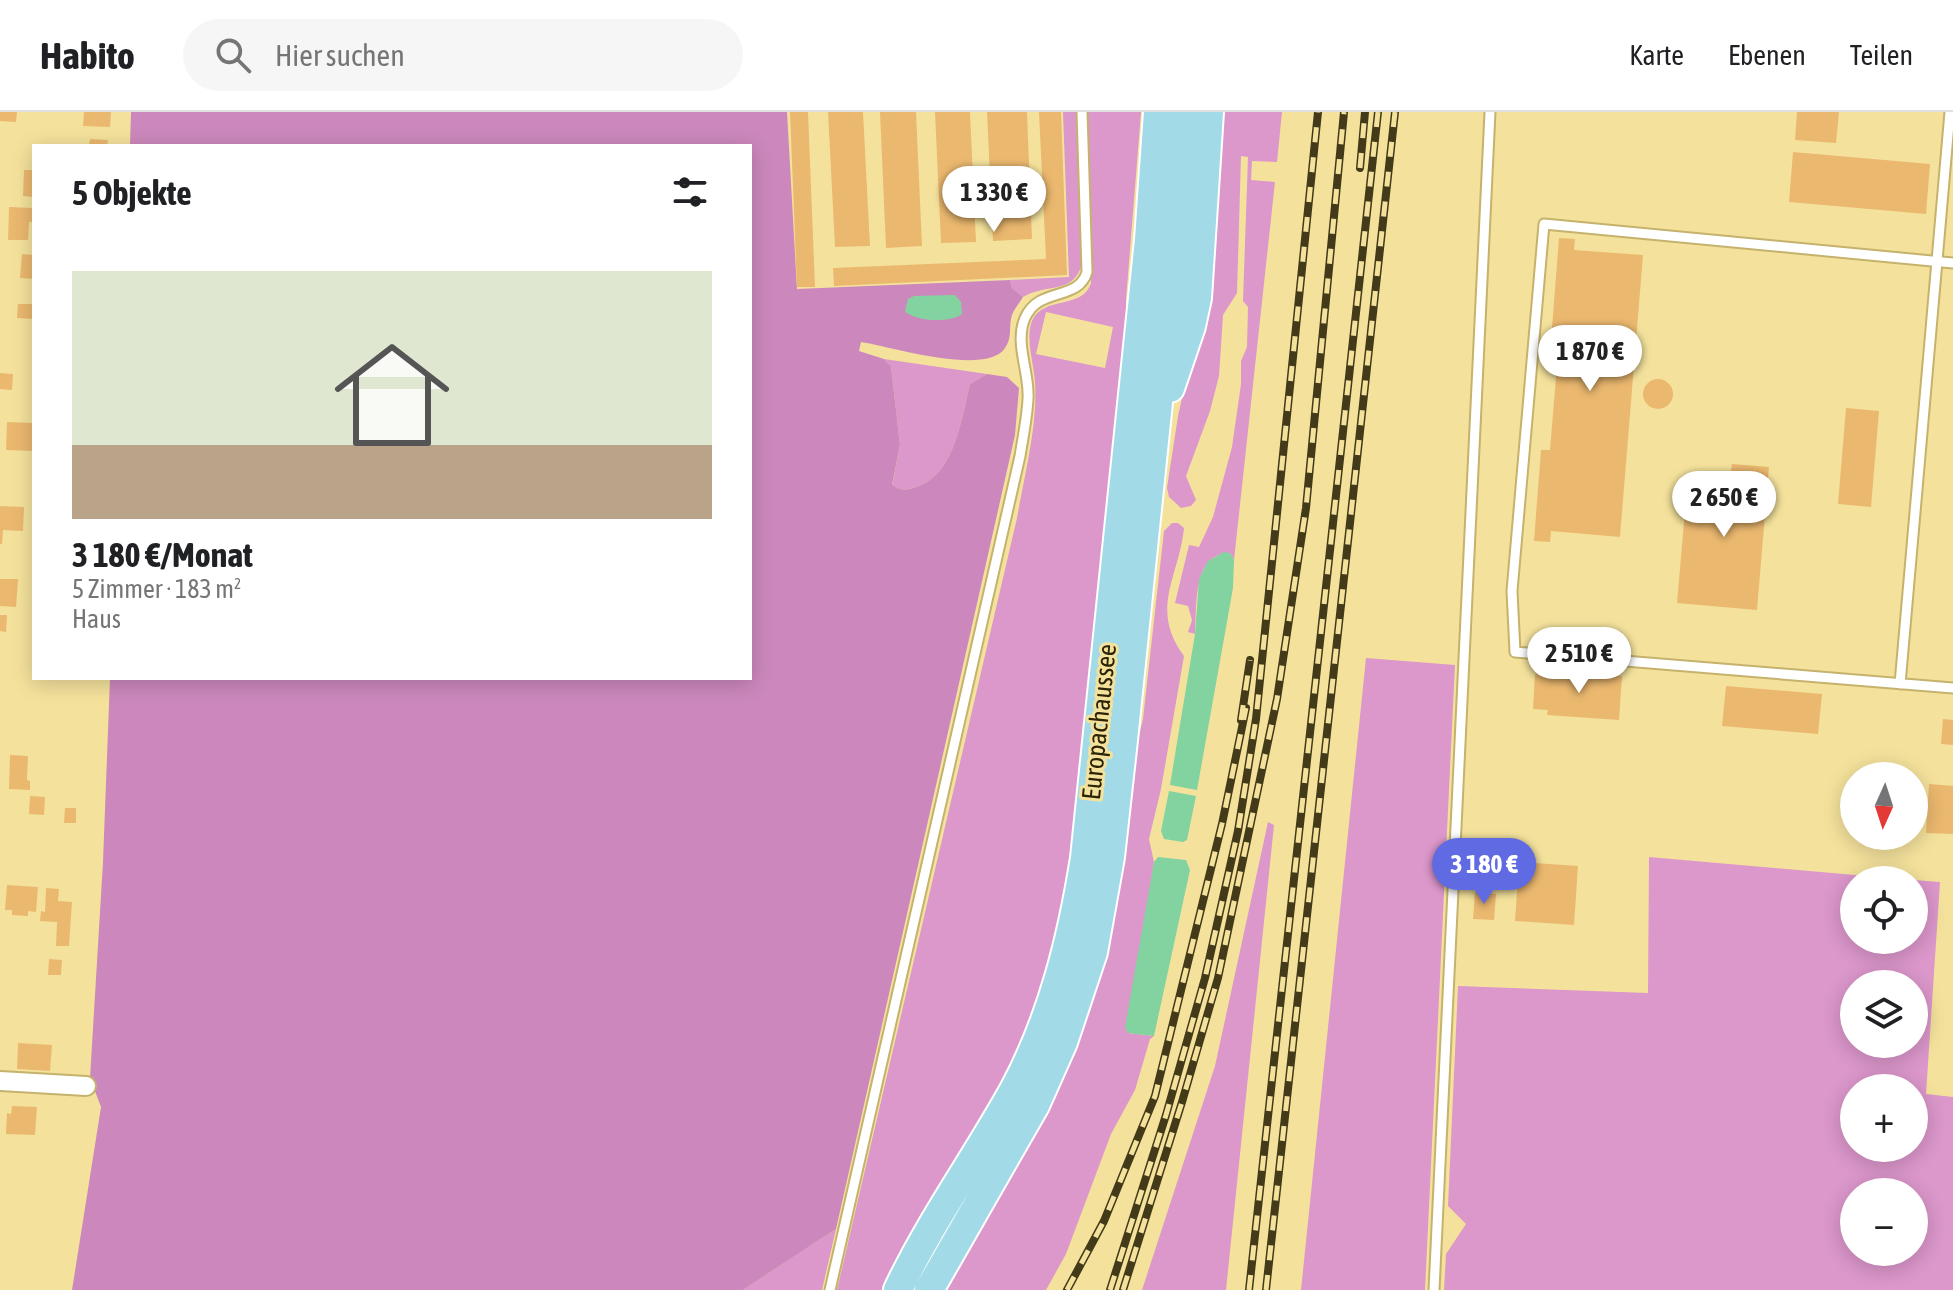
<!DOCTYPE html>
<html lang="de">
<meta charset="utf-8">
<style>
body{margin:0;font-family:"Asap Condensed",sans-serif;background:#f6f6f6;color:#202124;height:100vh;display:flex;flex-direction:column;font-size:30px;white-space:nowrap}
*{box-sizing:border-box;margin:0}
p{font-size:26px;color:#757577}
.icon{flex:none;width:44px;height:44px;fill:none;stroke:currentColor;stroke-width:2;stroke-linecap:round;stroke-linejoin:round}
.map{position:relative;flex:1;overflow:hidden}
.side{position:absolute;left:32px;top:32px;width:720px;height:536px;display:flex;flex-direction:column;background:#fff;border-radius:0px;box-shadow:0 4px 20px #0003}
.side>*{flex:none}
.needle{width:52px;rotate:183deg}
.controls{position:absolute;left:1840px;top:650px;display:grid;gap:16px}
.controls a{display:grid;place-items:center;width:88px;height:88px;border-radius:50%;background:#fff;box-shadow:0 4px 20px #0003;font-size:40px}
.price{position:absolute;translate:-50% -68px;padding:0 18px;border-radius:28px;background:#fff;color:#222;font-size:26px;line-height:52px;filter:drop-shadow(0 2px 4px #0008)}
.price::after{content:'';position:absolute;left:50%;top:48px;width:24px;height:18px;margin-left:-12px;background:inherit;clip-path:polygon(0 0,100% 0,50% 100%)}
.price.selected{background:#606be3;color:#fff}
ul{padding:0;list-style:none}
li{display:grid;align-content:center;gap:16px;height:424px;padding:0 40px}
li span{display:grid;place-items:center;height:248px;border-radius:0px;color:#555}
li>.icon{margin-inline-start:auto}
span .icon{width:144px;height:144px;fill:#fffc;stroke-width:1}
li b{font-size:34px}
h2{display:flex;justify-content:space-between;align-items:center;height:96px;padding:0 40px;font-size:34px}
header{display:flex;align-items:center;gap:48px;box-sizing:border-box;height:112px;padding:0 40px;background:#fff;border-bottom:2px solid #e0e0e0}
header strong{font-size:38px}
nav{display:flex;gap:44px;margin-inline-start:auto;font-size:28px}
.search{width:560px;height:72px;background:#f6f6f6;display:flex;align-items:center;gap:20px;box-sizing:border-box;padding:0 28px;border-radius:44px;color:#757577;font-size:30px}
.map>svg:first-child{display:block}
.green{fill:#dc97cb;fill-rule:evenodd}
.forest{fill:#cc88bc}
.water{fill:#82d3a0}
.building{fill:#ebb86f}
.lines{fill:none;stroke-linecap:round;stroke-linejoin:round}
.service-casing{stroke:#c4b26d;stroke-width:13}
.minor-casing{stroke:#c4b26d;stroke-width:22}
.primary-casing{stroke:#fff;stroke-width:32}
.service{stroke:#fff;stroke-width:9}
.minor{stroke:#fff;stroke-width:18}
.primary{stroke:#a2dae8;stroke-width:28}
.rail-casing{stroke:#423a18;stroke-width:8}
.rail{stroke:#f4e29c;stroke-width:5;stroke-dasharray:15;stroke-linecap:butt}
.labels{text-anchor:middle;stroke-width:6;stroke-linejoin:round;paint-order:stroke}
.street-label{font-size:26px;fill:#2a2306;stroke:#f4e29c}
</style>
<header>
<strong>Habito</strong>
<div class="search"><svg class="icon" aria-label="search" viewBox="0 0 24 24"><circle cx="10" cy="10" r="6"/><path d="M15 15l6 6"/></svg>Hier suchen</div>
<nav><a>Karte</a><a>Ebenen</a><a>Teilen</a></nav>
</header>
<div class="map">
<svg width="1953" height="1178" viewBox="0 0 1953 1178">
<rect width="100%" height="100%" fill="#f4e29c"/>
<path class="green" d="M1063,0H1077L1082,151C1075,183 1046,171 1023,185L1012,176L1010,168L1069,165Z
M1085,0H1141L1126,188L1127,218L1074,731L1057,827L1029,915L1007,964L886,1178H837L1017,406C1024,366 1038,311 1035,271C1034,252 1025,226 1032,209C1043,183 1083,198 1091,171ZM1046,200L1113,215L1105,256L1036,242Z
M1217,0H1282L1277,50L1252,49L1251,68L1275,70L1234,448L1230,441C1192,441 1197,496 1195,522L1188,520L1192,508L1188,494L1175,491L1189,433L1199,435L1213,405L1232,335L1241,272V249L1247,235L1248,195L1243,189L1248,45L1241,44L1237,181L1223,203L1219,264L1210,299L1186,364L1196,388L1191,394L1181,396L1169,385L1167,376L1178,304L1195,228Z
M884,247L987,262L970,272C961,307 955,363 916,375C907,378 900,379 892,374L900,333L891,254Z
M1172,411H1178L1184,416C1179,465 1149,497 1184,544L1161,677L1149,727L1154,750L1128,921L1154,924L1150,927L1135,978L1111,1022L1066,1142L1046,1178H938L1133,649L1143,607L1164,419Z
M1366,546L1455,553L1425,1178H1301Z
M1268,710L1274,713L1226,1178H1142L1215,954Z
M1649,745L1912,768H1854V828H1914V768L1940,770L1926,982L1953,985V1178H1444L1446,1142L1466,1112L1448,1094L1458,874L1648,881ZM1854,872H1914V932H1854ZM1854,976H1914V1036H1854ZM1854,1080H1914V1140H1854Z
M836,1117L822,1178H743Z"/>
<path class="forest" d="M131,0H787L797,177L1010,168L1012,176L1023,185C1019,192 1012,199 1011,207C1009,218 1012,226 1005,236C986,265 889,234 861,230L859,239L884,247L891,254L900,333L892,373C900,379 907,378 916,375C955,363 961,307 970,272L987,262L1007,265L1019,276L1015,323L836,1117L743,1178H72L101,995L90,966L103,750L110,566H750V34H130Z"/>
<path class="water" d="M955,183L961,190L962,202C951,211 915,210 905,199L908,187L914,184Z
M1224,440L1230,441L1234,448L1233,476L1197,678L1170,673L1195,522L1199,467L1208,449Z
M1169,679L1196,684L1187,728L1183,730L1164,727L1161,719Z
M1158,745L1186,748L1190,758L1154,924L1128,921L1125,915L1154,750Z"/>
<path class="building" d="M0,0H17L16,10L0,9Z
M84,0H111L110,15L83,14Z
M790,0H808L815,175H797Z
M828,0H863L870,134L835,135Z
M880,0H916L922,134L886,136Z
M935,0H970L976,130L941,131Z
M987,0H1027L1032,127L993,129Z
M1039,0H1061L1067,163L834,174L833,156L1046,147Z
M1797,0H1839L1836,31L1795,28Z
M90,27L108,28L107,34H89Z
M1793,40L1930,52L1926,102L1789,90Z
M24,58H34V85L23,84Z
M9,95L34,96V110H29L28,128H8Z
M1559,126L1575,127L1574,138L1643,143L1620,425L1551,419L1550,430L1534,429L1541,338H1550L1560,217L1552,216Z
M22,142L34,143V167L20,166Z
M18,192H34V207L17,206Z
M0,261L13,262L12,278L0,277Z
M1643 282a15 15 0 1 1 30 0a15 15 0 1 1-30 0Z
M1846,296L1879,299L1871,395L1838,392Z
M7,310L34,311V339L6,338Z
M1732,352L1769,355L1757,498L1677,491L1688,364L1730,367Z
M0,394L24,395L23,419L3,418L2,432H0Z
M0,467H18L16,495L0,494Z
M0,503H7L6,520L0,519Z
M1551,559L1622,564L1619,608L1547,603L1548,598L1533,597L1535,562L1551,563Z
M1726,574L1822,582L1818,622L1722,614Z
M1943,607L1953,608V633L1941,632Z
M10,643L28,644L27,668L30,669V678L9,677Z
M1929,672L1953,674V722L1926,721Z
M30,684L45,685L44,703L29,702Z
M65,696H76V711H64Z
M1519,750L1578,754L1574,813L1515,809Z
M7,773L38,775L36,800L28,799V804L12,803V798H5Z
M46,776L59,777L58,789L72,790L69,834H56L57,810L40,809L41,799L45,800Z
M1475,780L1496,782L1494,808L1473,807Z
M49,847L62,848L61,863H48Z
M18,931L52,933L50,959L17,957Z
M12,994L37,995L35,1023L6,1022L7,1001L11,1002Z"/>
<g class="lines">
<defs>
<path id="service" d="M1953,151L1544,112L1512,479L1515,540L1953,576
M1900,572L1950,0
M830,1178L1020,344C1023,325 1027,306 1028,287C1030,261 1014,231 1025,206C1039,174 1078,190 1087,160L1082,0
M1434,1178L1490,0"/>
<path id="minor" d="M0,969L86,974"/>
<path id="primary" d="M1170,276L1191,214L1197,186L1209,0
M898,1178C931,1108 977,1045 1014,978C1053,905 1072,827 1085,746L1149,128L1158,0
M929,1178L1035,993L1063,930L1093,840L1110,745L1123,628L1176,117L1183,0"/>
</defs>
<use href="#service" class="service-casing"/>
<use href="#minor" class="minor-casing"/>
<use href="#primary" class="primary-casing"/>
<use href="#service" class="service"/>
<use href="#minor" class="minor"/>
<use href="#primary" class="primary"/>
<defs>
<path id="rail" d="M1360,56L1365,0
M1241,608L1250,548
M1067,1178L1104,1109L1155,984L1222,712L1246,596
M1110,1178L1166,1003L1205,866L1238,719L1256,607L1318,0
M1123,1178L1182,990L1218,866L1277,587L1306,396L1344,0
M1249,1178L1378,0
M1266,1178L1395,0"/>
</defs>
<use href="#rail" class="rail-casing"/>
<use href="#rail" class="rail"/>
</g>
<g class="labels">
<g class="street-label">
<text transform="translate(1099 610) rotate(-84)" y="9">Europachaussee</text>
</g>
</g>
</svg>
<div class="controls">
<a><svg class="needle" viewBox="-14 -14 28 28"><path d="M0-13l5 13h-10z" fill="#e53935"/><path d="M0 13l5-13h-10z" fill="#757577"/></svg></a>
<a><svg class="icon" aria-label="locate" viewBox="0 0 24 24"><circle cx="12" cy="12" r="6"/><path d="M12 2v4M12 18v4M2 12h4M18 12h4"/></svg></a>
<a><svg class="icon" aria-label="layers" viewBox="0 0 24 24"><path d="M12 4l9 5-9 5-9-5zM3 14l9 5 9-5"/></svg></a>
<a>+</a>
<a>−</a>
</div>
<b class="price" style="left:994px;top:122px">1 330 €</b>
<b class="price" style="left:1590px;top:281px">1 870 €</b>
<b class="price" style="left:1724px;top:427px">2 650 €</b>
<b class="price" style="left:1579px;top:583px">2 510 €</b>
<b class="price selected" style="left:1484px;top:794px">3 180 €</b>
<section class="side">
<h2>5 Objekte<svg class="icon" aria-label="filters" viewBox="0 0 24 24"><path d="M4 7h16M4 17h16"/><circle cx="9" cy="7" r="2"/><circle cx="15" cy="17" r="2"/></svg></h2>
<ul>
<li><span style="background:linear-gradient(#dfe7d0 70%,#b9a48a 0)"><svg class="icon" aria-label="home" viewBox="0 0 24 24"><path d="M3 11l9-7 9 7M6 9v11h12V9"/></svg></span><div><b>3 180 €/Monat</b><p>5 Zimmer · 183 m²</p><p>Haus</p></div></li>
</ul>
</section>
</div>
